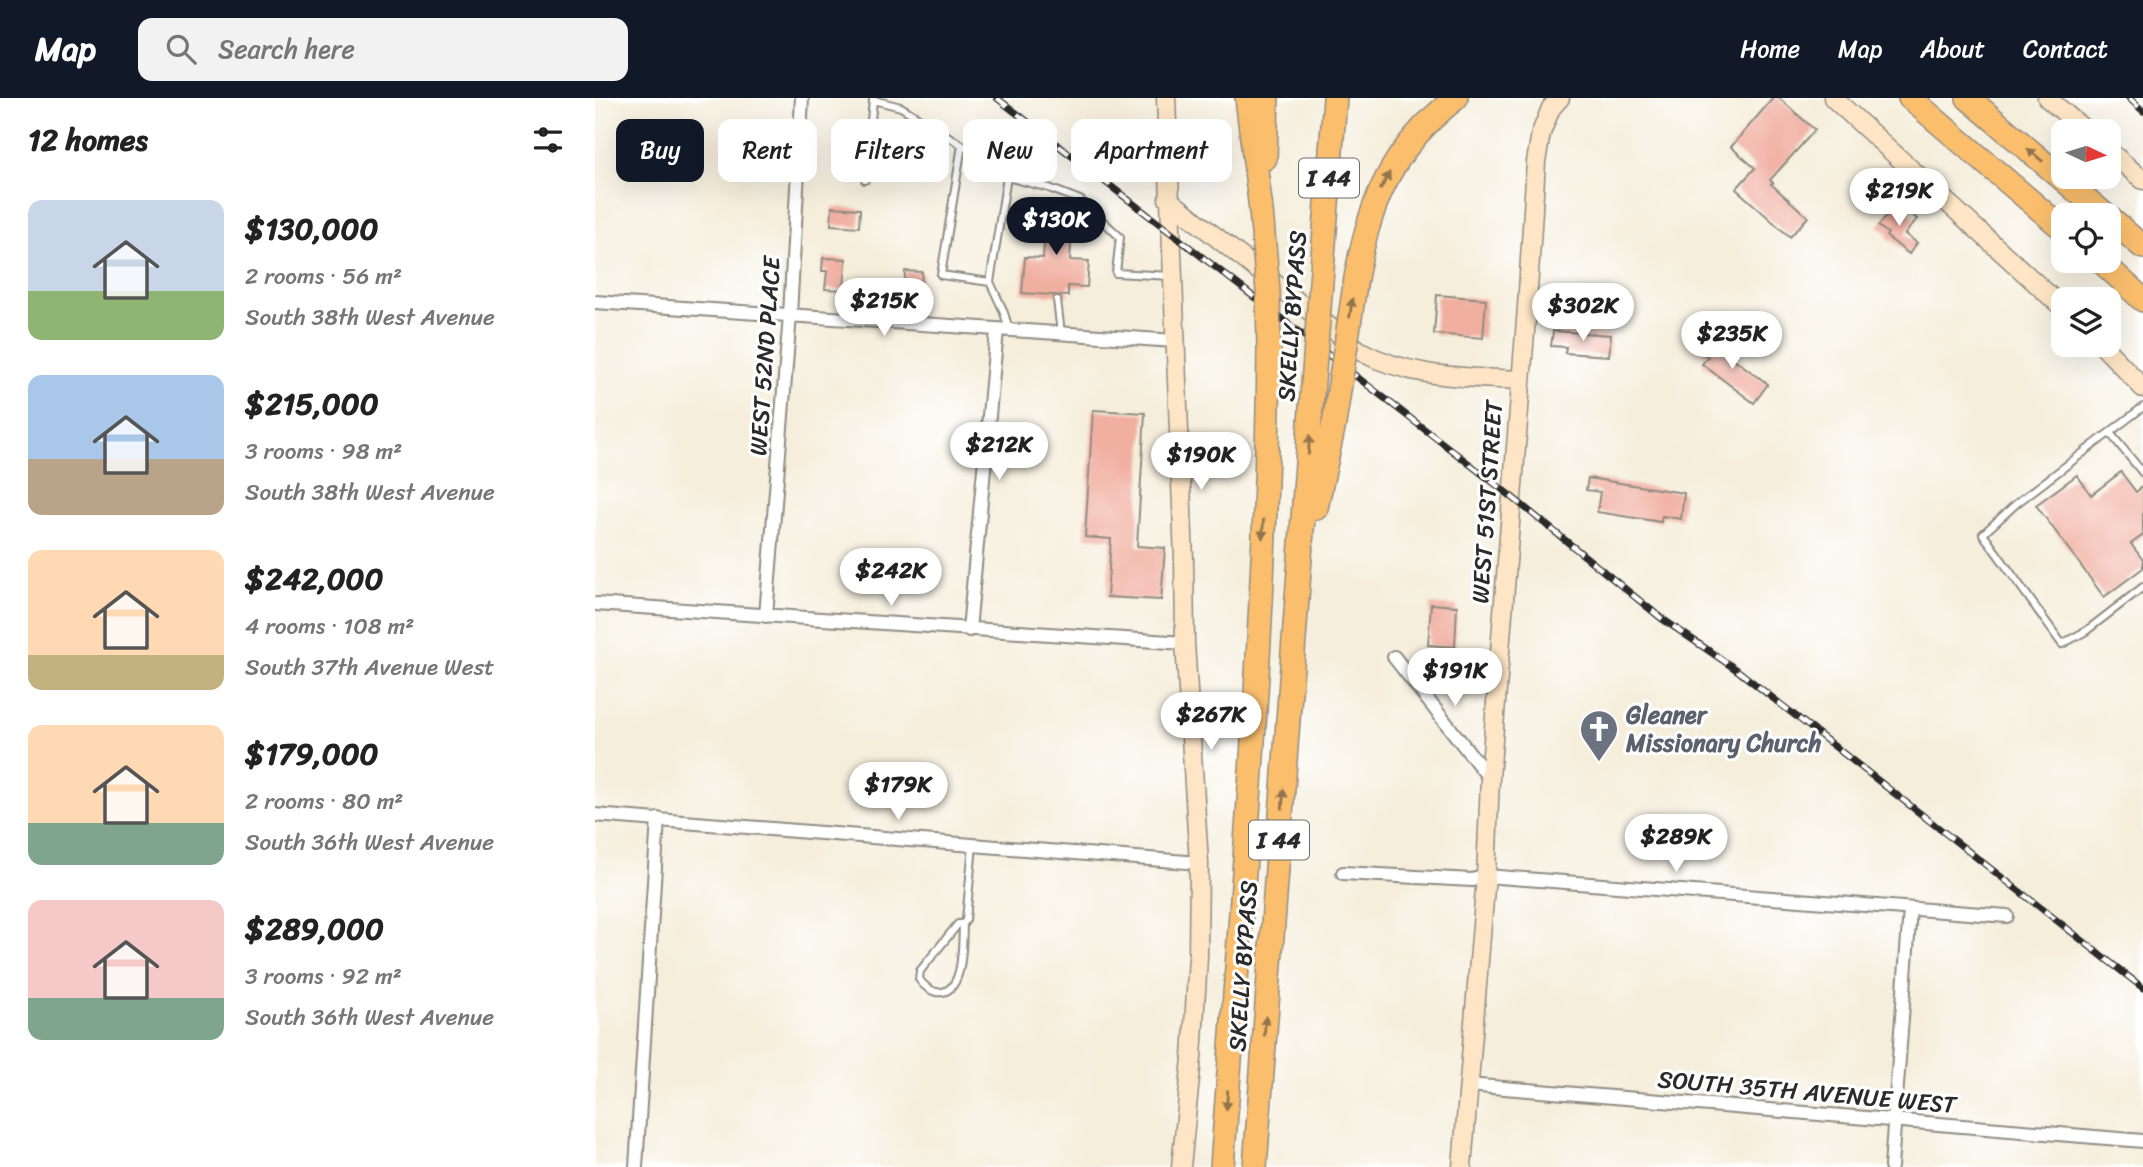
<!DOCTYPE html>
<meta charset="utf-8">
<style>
body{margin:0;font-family:Sriracha,sans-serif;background:#f2f2f2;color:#222;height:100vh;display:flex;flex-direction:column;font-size:26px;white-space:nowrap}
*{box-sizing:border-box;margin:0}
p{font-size:23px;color:#767676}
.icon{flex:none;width:38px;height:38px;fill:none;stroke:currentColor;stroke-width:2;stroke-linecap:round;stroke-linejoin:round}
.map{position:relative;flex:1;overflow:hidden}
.details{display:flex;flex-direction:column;background:#fff;width:595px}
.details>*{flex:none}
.guide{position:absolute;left:21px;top:21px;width:665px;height:63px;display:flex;gap:14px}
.needle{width:46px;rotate:94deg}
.buttons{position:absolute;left:1456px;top:21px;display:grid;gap:14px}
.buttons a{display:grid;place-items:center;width:70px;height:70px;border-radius:14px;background:#fff;box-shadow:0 7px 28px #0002;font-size:35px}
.price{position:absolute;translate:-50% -60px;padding:0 16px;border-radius:24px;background:#fff;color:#222;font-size:23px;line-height:46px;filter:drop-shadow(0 2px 4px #0008)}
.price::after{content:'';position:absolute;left:50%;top:42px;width:21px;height:16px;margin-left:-10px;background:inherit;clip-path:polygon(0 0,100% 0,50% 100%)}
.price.current{background:#111827;color:#fff}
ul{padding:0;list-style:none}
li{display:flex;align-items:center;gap:21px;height:175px;padding:0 28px}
li span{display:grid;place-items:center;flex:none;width:196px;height:140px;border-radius:14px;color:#555}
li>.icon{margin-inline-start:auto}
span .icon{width:84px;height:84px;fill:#fffc;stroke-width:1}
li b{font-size:30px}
h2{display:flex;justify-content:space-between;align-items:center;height:84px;padding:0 28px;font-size:30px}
.pill{padding:0 24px;border-radius:14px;background:#fff;box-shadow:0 7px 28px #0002;font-size:24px;line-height:63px}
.pill.current{background:#111827;color:#fff}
header{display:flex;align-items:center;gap:42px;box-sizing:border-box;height:98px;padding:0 35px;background:#111827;color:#fff}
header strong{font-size:33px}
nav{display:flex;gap:38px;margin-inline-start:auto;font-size:24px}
.search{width:490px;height:63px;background:#f2f2f2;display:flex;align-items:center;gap:18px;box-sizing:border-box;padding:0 24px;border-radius:14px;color:#767676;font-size:26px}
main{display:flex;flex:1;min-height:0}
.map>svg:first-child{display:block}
.building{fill:#f1afa0}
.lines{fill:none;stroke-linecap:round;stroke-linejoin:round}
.lane-casing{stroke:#908c83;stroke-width:10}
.street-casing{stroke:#908c83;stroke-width:16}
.secondary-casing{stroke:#908c83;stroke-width:21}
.highway-casing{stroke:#908c83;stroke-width:26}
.lane{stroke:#fff;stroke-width:6}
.street{stroke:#fff;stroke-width:12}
.secondary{stroke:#fde5c5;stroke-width:18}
.highway{stroke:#fabe6d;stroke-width:23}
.rail-casing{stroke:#2b2b2b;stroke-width:7}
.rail{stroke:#fff;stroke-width:4.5;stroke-dasharray:13;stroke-linecap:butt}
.highway-bridge-casing{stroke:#908c83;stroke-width:26;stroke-linecap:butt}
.highway-bridge{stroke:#fabe6d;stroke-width:23}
.oneway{fill:#92744c}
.labels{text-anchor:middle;stroke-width:6;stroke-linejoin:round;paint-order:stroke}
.shield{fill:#fff;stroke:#6b6b6b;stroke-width:2}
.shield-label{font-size:23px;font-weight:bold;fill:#2b2b2b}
.street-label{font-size:24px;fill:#2b2b2b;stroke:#fff}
.worship-label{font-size:24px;font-weight:bold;fill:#5b616d;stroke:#fff;text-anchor:start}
</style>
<header>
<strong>Map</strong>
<div class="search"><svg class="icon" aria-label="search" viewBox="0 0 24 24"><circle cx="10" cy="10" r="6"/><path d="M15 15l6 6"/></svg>Search here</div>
<nav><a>Home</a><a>Map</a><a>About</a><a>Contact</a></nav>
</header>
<main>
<section class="details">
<h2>12 homes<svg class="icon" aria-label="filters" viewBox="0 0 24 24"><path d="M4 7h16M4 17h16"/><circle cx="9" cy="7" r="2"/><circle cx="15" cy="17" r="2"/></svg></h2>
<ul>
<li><span style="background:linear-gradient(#c9d6e8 65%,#8fb573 0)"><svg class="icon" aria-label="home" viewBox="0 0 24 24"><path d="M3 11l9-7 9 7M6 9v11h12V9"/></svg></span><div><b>$130,000</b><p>2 rooms · 56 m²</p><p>South 38th West Avenue</p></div></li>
<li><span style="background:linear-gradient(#a9c7e8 60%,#b9a48a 0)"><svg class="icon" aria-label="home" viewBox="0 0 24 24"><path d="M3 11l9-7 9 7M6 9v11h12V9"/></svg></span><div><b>$215,000</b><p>3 rooms · 98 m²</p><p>South 38th West Avenue</p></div></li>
<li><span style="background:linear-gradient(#ffd9b3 75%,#c2b280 0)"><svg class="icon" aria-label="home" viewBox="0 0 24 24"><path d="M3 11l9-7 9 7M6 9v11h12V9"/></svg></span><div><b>$242,000</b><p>4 rooms · 108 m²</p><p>South 37th Avenue West</p></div></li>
<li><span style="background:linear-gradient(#ffd9b3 70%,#7fa58c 0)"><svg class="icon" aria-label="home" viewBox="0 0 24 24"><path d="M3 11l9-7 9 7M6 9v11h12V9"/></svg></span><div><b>$179,000</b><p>2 rooms · 80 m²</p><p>South 36th West Avenue</p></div></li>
<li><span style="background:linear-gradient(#f6c9c9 70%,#7fa58c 0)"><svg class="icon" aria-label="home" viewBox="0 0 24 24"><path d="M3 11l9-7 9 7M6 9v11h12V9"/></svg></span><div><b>$289,000</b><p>3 rooms · 92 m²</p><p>South 36th West Avenue</p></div></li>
</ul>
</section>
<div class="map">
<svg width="1548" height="1069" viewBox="0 0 1548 1069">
<rect width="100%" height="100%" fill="#fff"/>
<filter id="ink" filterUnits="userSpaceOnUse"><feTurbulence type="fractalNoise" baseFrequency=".0143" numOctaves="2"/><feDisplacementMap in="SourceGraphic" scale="14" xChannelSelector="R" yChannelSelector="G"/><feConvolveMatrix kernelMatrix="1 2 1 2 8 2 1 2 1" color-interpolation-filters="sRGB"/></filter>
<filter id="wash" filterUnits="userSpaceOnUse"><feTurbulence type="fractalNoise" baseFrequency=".00686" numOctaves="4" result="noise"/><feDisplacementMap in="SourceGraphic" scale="28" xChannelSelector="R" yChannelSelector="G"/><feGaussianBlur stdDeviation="1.57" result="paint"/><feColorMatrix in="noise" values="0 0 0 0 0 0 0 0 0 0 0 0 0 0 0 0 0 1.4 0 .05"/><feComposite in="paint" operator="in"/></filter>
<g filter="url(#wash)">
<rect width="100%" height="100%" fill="#f5eedb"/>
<g id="blocks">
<path class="building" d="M1178,0H1184L1220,32L1175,82L1178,85L1176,86L1213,119L1195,139L1141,91L1160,70L1136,49Z
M452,104L479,106L475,162L494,163L492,189L473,188V198L427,195L430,159L448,160Z
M1302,105L1322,121L1310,136L1322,145L1314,156L1291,138L1293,135L1283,128Z
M237,109L265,111L264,129L236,127Z
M228,160L251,161L249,192L230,191L232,173H227Z
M310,173L327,174L325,200L309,199Z
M842,197L891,201L888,240L839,236Z
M958,233L1016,237L1014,258L970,255L971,249L956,248Z
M1110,240L1173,286L1159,305L1107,266L1113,259L1102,251Z
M498,312L550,315L542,448L570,450L566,502L512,499L516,441L490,439Z
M1526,374L1541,394L1548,388V437L1536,446L1548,462V470L1509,499L1441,407L1482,377L1496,397Z
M993,380L1089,395L1086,421L1067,418L1066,424L1002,414L1005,394L991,392Z
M836,506L862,508L860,549L833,547Z"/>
</g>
</g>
<g filter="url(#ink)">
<use href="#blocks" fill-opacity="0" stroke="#908c83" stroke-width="2"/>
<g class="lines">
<defs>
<path id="lane" d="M367,47L346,177L395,184L412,79
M270,82L278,2L306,9L367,47L412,79L454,90L485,102L525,139L521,175L576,178
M395,184L408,212L414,231
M462,202L466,235
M1548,309L1422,405L1388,436L1467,546L1491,533L1548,489
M1515,335L1548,375
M368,826H363L325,873L324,881C328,887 334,892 341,894C370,899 367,844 368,826L371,822L378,747"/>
<path id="street" d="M0,204L580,243
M0,506L590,545
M171,518L195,217L207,0
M374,532L402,232
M799,559L895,681
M0,717L604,765
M748,775L877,782L891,778L1412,818
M873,987L1548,1043
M41,1069L63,721
M1296,1069L1315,811"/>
<path id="secondary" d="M571,0L589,462L590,545L604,765L603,859L597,960L586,1069
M1238,0L1468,210
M1452,0L1491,33
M1514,53L1548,82
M573,101L765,253C814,280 870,279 925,282
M1507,247L1548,290
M867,1069L891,778L895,681L932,209L941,64L946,35L956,10L965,0"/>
<path id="highway" d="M652,0L666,112
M1315,0L1468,131
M1373,0L1510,117
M670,60L672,0
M1514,120L1548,149
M728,159L740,0
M1506,163L1548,202
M761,180C775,102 797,50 861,0
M721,410L739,326
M627,1069C647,797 671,525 674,252
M660,1069L716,311"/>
</defs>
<use href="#lane" class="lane-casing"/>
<use href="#street" class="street-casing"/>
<use href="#secondary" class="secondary-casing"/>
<use href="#highway" class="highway-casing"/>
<use href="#lane" class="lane"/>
<use href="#street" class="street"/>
<use href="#secondary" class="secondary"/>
<use href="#highway" class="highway"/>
<defs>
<path id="rail" d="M402,0L917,399L1066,520L1142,572L1548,890
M1534,0L1548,13"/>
</defs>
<use href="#rail" class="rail-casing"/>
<use href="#rail" class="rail"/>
<defs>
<path id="highway-bridge" d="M666,112L673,193L674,252
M716,311L728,159
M739,326L761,180"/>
</defs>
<use href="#highway-bridge" class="highway-bridge-casing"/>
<use href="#highway-bridge" class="highway-bridge"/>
</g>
<defs><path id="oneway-solid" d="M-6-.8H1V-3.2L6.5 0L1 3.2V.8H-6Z" transform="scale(1.75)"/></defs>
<g class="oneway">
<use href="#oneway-solid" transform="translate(1440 57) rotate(-140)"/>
<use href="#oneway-solid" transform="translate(790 83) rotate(-62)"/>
<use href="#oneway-solid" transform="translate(756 210) rotate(-82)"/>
<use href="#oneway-solid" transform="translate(714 347) rotate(-86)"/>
<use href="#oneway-solid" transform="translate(668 431) rotate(93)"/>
<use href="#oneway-solid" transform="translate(688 701) rotate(-86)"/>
<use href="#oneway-solid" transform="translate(670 928) rotate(-86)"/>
<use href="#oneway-solid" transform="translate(632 1002) rotate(94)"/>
</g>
</g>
<defs>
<symbol id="church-pin" viewBox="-11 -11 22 30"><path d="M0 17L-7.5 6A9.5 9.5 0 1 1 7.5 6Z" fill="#6b7280" stroke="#fff"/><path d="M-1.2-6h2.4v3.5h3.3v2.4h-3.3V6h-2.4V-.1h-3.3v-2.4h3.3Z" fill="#fff"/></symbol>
</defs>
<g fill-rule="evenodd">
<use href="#church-pin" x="982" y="609" width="44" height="60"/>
</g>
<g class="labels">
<g class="shield">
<rect x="704" y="60.5" width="60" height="39" rx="5"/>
<rect x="654" y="722.5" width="60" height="39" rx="5"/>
</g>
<g class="shield-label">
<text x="734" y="88">I 44</text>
<text x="684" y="750">I 44</text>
</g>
<g class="street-label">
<text transform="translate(697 218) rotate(-86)" y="8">SKELLY BYPASS</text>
<text transform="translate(170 258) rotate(-86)" y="8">WEST 52ND PLACE</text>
<text transform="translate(892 404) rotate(-86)" y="8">WEST 51ST STREET</text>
<text transform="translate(648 868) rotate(-86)" y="8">SKELLY BYPASS</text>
<text transform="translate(1212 994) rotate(5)" y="8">SOUTH 35TH AVENUE WEST</text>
</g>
<g class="worship-label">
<text x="1031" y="625">Gleaner<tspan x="1031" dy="28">Missionary Church</tspan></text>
</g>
</g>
</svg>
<div class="buttons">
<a><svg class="needle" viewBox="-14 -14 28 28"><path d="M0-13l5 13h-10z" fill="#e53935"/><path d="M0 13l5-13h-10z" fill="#767676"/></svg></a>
<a><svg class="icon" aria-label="locate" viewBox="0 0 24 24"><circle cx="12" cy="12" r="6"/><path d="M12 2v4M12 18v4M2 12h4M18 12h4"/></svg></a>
<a><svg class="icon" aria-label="layers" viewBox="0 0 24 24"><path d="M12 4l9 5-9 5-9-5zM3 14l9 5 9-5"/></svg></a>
</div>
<b class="price" style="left:1304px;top:130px">$219K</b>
<b class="price current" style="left:461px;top:159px">$130K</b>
<b class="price" style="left:289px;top:240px">$215K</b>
<b class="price" style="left:988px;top:245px">$302K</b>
<b class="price" style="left:1137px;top:273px">$235K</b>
<b class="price" style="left:404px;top:384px">$212K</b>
<b class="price" style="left:606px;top:394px">$190K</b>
<b class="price" style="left:296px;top:510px">$242K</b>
<b class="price" style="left:860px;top:610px">$191K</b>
<b class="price" style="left:616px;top:654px">$267K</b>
<b class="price" style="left:303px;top:724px">$179K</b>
<b class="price" style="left:1081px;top:776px">$289K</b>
<div class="guide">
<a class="pill current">Buy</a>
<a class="pill">Rent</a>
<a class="pill">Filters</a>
<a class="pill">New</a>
<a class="pill">Apartment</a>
</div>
</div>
</main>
